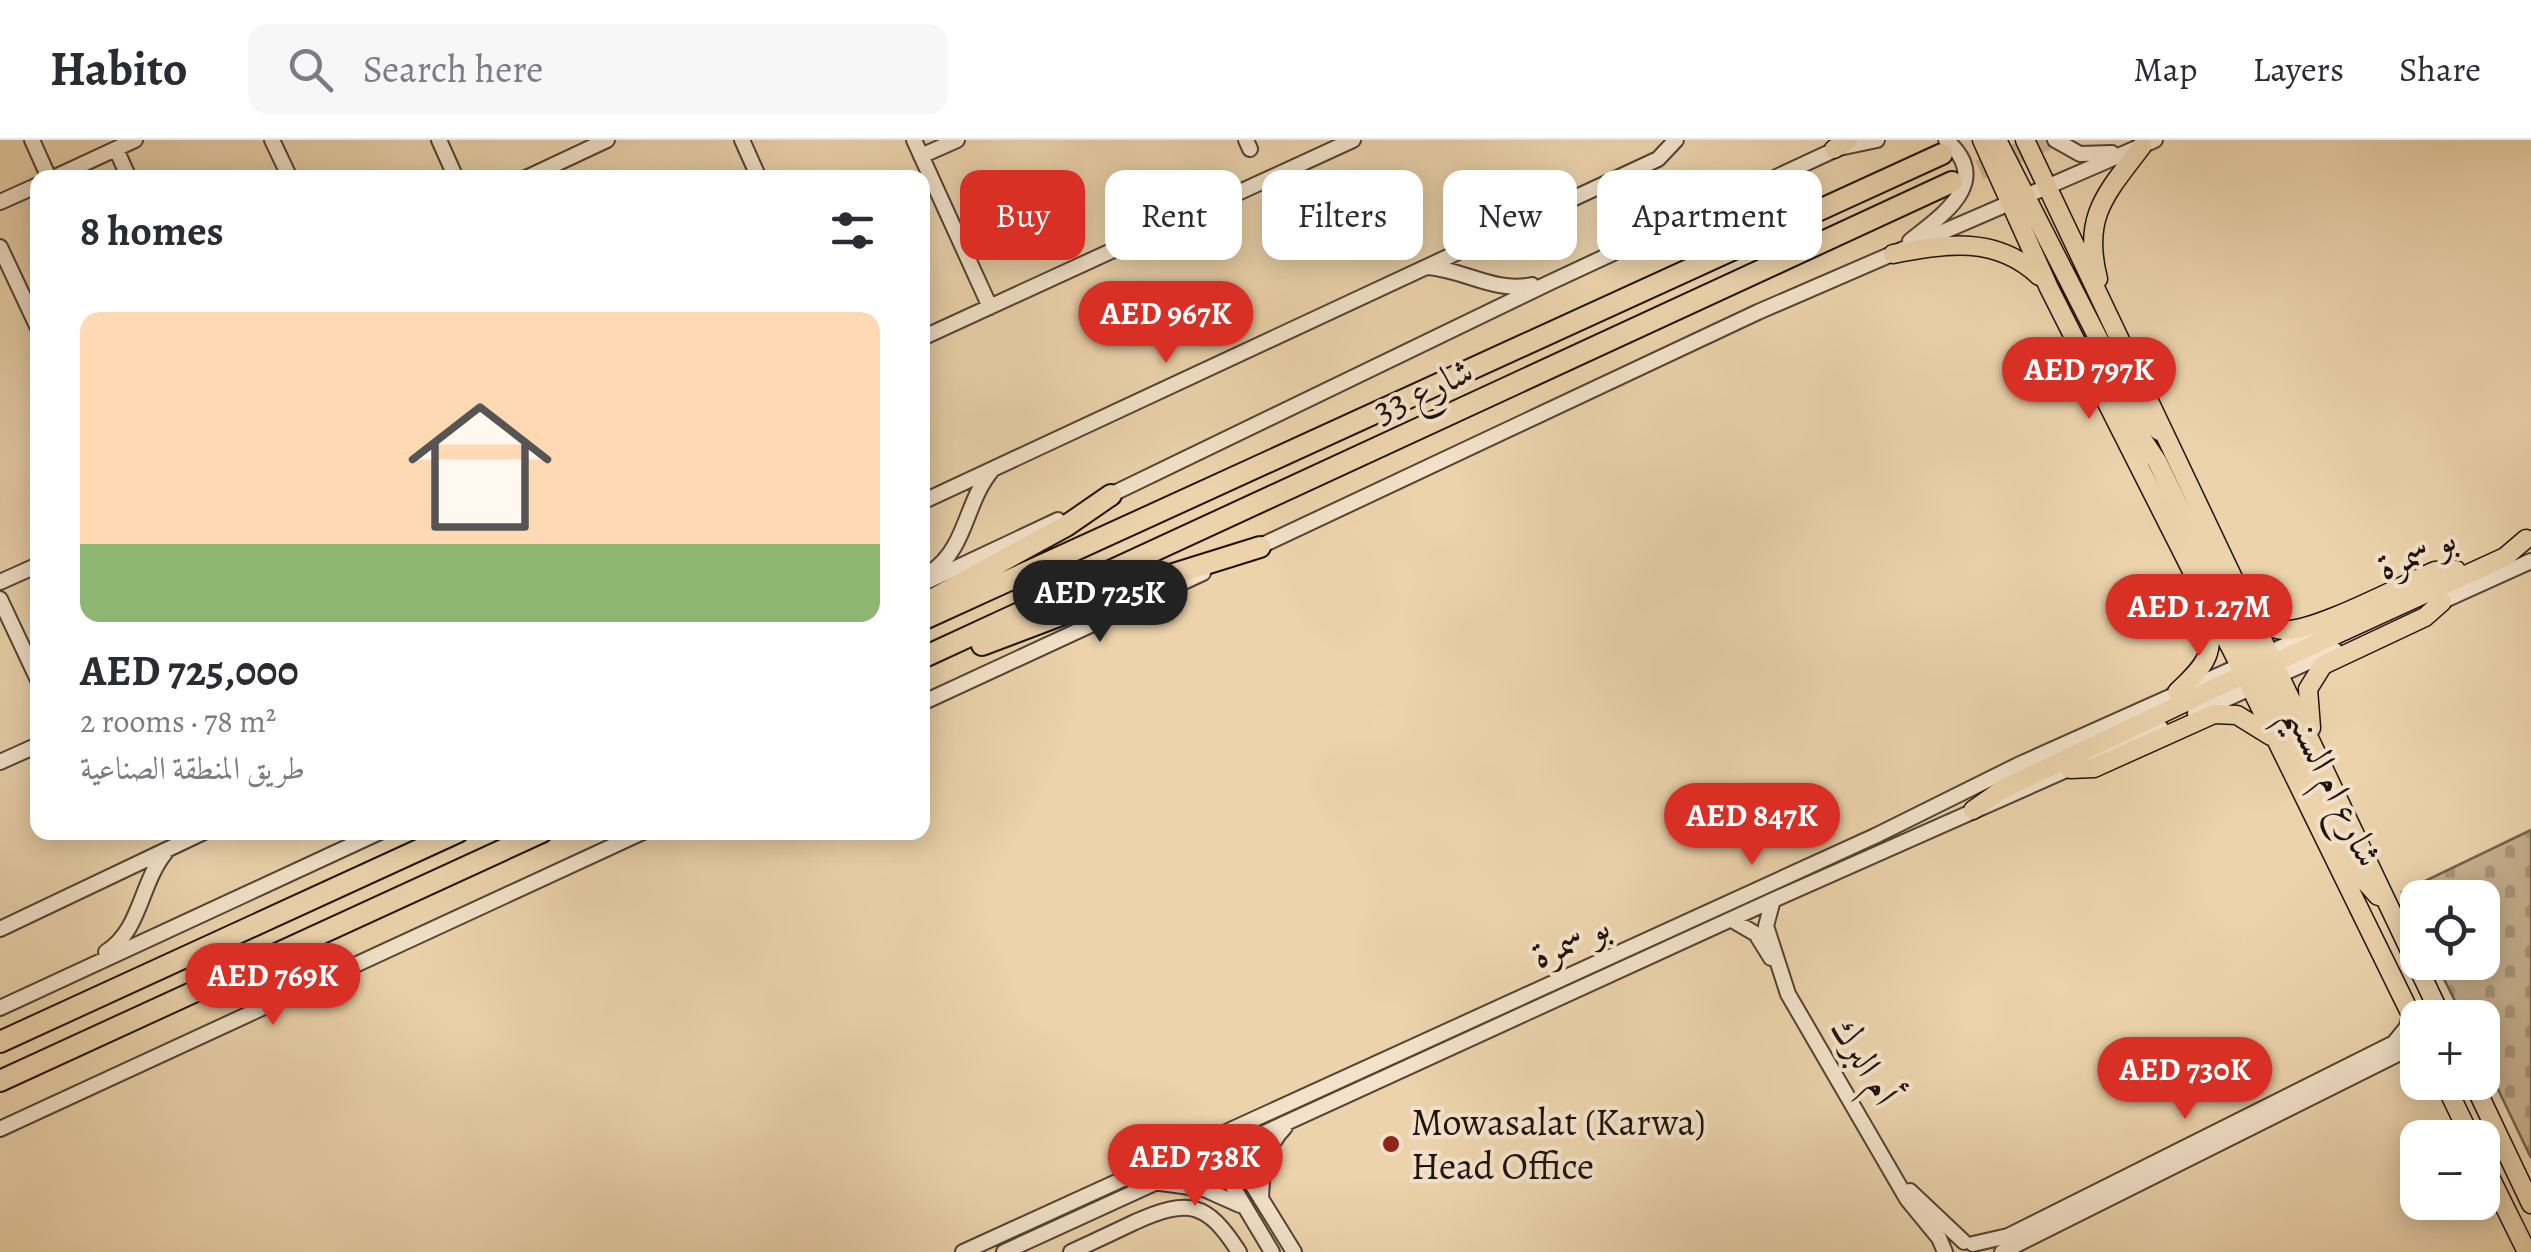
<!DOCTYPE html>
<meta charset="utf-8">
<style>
body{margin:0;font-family:Alegreya,Amiri,serif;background:#f7f7f7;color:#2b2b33;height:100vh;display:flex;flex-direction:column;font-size:38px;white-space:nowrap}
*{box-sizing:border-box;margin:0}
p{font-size:32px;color:#7c7c81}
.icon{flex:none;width:55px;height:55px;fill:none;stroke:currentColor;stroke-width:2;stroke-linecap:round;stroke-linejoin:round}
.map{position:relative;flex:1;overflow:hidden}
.sheet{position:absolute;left:30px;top:30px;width:900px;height:670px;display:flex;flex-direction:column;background:#fff;border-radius:20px;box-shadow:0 5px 25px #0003}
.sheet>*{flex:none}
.hud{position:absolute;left:960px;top:30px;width:950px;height:90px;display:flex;gap:20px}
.buttons{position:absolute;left:2400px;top:740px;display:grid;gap:20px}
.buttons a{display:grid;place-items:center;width:100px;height:100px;border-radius:20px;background:#fff;box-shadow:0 5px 25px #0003;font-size:50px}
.price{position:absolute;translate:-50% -85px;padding:0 22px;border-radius:35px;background:#d93025;color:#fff;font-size:32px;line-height:65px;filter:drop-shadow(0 2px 5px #0008)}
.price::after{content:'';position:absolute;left:50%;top:60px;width:30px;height:22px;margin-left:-15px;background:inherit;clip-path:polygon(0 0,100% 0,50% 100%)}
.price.selected{background:#222;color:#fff}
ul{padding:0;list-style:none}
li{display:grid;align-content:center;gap:20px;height:530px;padding:0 50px}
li+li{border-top:2px solid #e1e1e2}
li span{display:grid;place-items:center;height:310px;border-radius:20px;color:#555}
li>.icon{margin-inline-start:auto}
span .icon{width:180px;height:180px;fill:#fffc;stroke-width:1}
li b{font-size:42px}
h2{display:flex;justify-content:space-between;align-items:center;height:120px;padding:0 50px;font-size:42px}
.pill{padding:0 35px;border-radius:20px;background:#fff;box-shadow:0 5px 25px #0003;font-size:35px;line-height:90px}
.pill.selected{background:#d93025;color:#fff}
header{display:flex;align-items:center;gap:60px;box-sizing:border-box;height:140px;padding:0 50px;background:#fff;border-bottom:2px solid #e1e1e2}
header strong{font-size:48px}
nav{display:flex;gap:55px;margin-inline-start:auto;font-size:35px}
.search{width:700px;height:90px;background:#f7f7f7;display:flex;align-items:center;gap:25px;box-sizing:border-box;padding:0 35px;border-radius:20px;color:#7c7c81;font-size:38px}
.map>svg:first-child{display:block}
.cemetery{fill:url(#cemetery-stones);stroke:#74624e;stroke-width:2.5}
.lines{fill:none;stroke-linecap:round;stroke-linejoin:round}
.highway-tunnel{stroke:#cdb694;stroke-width:20;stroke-dasharray:20 10;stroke-linecap:butt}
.minor-casing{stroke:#534334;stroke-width:18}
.major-casing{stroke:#20130c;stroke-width:21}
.highway-casing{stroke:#20130c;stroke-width:24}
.minor{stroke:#f3e2c9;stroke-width:14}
.major{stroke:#ecd3ac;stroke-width:18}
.highway{stroke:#ecd3ac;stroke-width:20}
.poi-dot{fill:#8f2418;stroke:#f3e2c9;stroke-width:4}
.labels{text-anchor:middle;stroke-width:8;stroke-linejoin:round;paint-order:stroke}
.street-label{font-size:38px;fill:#20130c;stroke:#f3e2c9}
.poi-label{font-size:38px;fill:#20130c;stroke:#f3e2c9;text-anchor:start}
</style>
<header>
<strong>Habito</strong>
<div class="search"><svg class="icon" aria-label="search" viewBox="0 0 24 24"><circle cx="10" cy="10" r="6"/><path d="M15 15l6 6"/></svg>Search here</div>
<nav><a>Map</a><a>Layers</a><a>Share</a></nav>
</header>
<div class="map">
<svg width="2531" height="1112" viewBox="0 0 2531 1112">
<defs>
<pattern id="cemetery-stones" width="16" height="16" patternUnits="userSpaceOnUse" patternTransform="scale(2.5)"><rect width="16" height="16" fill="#c9b291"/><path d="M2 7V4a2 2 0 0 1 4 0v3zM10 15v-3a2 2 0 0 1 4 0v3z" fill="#ac987c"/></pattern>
</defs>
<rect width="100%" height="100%" fill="#ecd3ac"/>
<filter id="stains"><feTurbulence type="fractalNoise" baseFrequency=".002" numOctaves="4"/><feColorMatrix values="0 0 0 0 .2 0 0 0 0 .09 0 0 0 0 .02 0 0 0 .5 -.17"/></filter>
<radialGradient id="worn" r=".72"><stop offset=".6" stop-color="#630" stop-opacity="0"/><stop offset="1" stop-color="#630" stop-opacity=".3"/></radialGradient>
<path class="cemetery" d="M2531,690V1018L2483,918L2482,878L2463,877L2436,823L2482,822V758H2418L2417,784L2402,752Z"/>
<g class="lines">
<path class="highway-tunnel" d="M1952,42L2047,0"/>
<defs>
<path id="minor" d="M32,0L49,38
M272,0L290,38
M439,0L456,38
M742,0L759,38
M914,0L990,167
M1246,0L1250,9
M2055,0L2080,14L2112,13
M1839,8L1877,0
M116,9L129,38
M921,16L957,0
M53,38L135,0
M526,38L607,0
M0,62L38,45
M1910,101C1942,75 1994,42 1946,0
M0,107L38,188
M1428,127C1465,130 1494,153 1532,145
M922,198L1353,0
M1104,358L1551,142L1843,6
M922,362L1658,19L1676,0
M1254,409L1758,172L2155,0
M931,432C967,408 965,361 993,329
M0,442L38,425
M922,444L1058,380
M0,459L38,540
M2436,464L2531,421
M922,563L1203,433
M2195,573L2335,510
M0,622L38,605
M1773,760L1766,786L1788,854L1907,1059L1939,1098L1945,1112
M1732,780L1756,794L1771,818
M0,789L204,692
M106,812C141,790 140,744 165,713
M0,868L380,692
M0,989L643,692
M1226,1002L1294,1112
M1211,1010L1272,1112
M1161,1043L1204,1049L1240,1065
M1910,1051L1964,1102
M1261,1059C1262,1031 1264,1009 1285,987
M1973,1104L2008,1096L2394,903L2407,887L2410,874
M963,1112L1875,696L2018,625L2324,488
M1004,1112L1773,760L2161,588
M1071,1112C1093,1102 1114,1092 1135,1082C1189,1058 1207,1062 1239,1112
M2002,1112L2398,914H2418"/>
<path id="major" d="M1982,0L2049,148L2245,536L2418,889
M1997,0L2122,245L2136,268L2159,291
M2025,0L2442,878
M1834,9L1848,0
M1893,114C1946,103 1997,96 2039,136
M2098,139C2082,76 2106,54 2142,6
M2112,254L2157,321L2253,519L2262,529L2278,536
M2250,471C2258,481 2269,489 2283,490C2313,493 2402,445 2435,431L2456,430
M2265,527L2505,417L2526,399
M2253,531L2265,542L2360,736L2378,756
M2177,552C2204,527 2220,510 2203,473
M2311,588L2308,549L2323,525L2425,477L2442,462
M2070,629L2094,628L2214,574L2237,575L2271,596
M1973,670L2003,649L2255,529
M2444,942L2471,998
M2473,942L2531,1064
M2482,1021L2527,1112"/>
<path id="highway" d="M922,465L1066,386L1111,355
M922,480L1942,14
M982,505L1151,441L1260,407
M922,518L1952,42
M0,902L458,692
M0,941L542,692"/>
</defs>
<use href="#minor" class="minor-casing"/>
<use href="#major" class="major-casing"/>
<use href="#highway" class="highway-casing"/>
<use href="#minor" class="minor"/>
<use href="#major" class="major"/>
<use href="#highway" class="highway"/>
</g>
<circle class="poi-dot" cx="1391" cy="1004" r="10"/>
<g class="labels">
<g class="street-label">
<text transform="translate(1423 250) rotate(-25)" y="13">شارع 33</text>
<text transform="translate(2416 412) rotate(-24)" y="13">بو سمرة</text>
<text transform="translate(2334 646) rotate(64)" y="13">شارع ام السنيم</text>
<text transform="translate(1570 800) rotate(-25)" y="13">بو سمرة</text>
<text transform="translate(1865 921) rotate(59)" y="13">أم البرك</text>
</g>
<g class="poi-label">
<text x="1411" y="995">Mowasalat (Karwa)<tspan x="1411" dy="44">Head Office</tspan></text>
</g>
</g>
<rect width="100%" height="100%" filter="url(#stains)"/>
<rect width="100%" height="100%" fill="url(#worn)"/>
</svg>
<div class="buttons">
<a><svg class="icon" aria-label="locate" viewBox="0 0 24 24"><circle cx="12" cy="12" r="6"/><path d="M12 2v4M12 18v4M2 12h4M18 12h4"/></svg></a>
<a>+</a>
<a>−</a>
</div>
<b class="price" style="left:1166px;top:226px">AED 967K</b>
<b class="price" style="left:2089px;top:282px">AED 797K</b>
<b class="price selected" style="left:1100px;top:505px">AED 725K</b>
<b class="price" style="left:2199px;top:519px">AED 1.27M</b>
<b class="price" style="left:1752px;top:728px">AED 847K</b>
<b class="price" style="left:273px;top:888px">AED 769K</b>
<b class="price" style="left:2185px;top:982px">AED 730K</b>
<b class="price" style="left:1195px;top:1069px">AED 738K</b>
<div class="hud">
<a class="pill selected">Buy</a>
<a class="pill">Rent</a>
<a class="pill">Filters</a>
<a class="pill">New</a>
<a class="pill">Apartment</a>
</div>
<section class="sheet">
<h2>8 homes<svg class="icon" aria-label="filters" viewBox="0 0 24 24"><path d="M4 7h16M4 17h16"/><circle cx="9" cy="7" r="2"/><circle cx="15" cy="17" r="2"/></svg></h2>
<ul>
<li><span style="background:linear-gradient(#ffd9b3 75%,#8fb573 0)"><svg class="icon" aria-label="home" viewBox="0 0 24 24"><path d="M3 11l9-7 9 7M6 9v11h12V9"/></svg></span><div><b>AED 725,000</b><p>2 rooms · 78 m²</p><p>طريق المنطقة الصناعية</p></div></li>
</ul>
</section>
</div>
